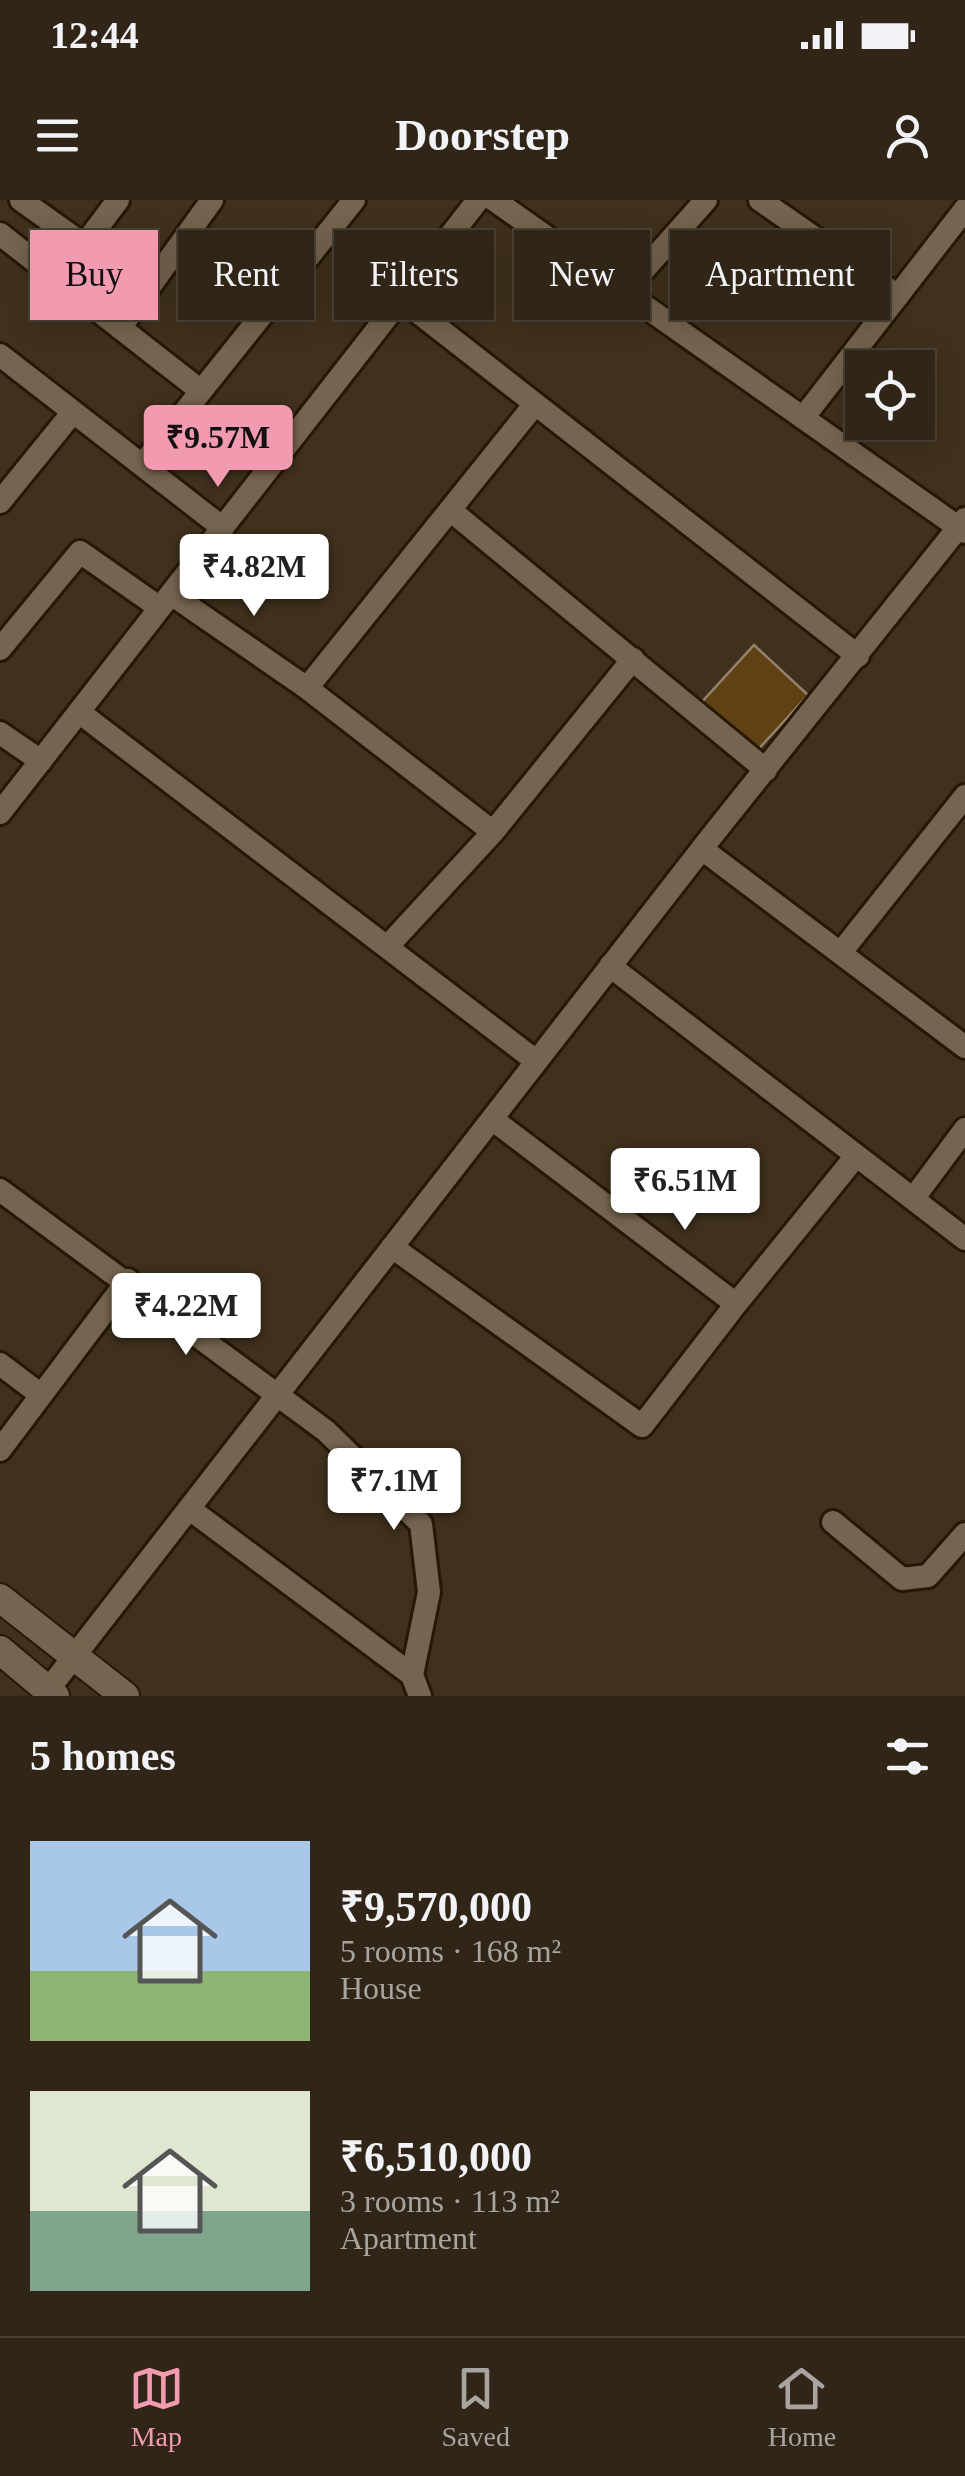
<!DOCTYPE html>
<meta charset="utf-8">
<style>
body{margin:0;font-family:Georgia,serif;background:#382d1f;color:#f1f3f6;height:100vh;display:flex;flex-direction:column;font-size:38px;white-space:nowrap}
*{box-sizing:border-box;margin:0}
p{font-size:32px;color:#a8a5a1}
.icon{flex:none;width:55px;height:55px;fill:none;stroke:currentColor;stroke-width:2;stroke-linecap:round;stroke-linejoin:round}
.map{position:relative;height:1496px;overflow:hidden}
.drawer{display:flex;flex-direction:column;background:#302516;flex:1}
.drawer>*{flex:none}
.guide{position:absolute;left:30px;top:30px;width:905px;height:90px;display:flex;gap:20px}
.tools{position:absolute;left:845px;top:150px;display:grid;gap:20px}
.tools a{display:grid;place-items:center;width:90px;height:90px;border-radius:0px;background:#302516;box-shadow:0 5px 25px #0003,0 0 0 2px #4b4235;font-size:50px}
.price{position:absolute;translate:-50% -85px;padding:0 22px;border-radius:10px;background:#fff;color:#222;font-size:32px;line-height:65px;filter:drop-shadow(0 2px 5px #0008)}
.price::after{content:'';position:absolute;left:50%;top:60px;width:30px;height:22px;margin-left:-15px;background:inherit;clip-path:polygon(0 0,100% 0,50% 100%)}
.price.on{background:#f29ab0;color:#111}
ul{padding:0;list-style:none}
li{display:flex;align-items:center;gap:30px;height:250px;padding:0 30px}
li span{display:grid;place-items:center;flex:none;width:280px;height:200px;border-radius:0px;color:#555}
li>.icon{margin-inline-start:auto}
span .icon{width:120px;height:120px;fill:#fffc;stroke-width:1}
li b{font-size:42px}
h2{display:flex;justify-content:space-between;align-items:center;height:120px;padding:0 30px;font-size:42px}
.pill{padding:0 35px;border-radius:0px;background:#302516;box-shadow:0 5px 25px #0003,0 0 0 2px #4b4235;font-size:35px;line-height:90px}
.pill.on{background:#f29ab0;color:#111}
.status{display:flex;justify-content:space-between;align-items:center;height:70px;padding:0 50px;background:#302516;direction:ltr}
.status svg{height:28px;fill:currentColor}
header{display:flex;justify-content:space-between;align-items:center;height:130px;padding:0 30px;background:#302516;font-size:45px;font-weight:700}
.dock{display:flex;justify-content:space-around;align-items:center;height:140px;border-top:2px solid #4b4235;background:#302516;font-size:28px;color:#a8a5a1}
.dock a{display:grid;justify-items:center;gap:5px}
.dock .on{color:#f29ab0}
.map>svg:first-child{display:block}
.building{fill:#5f4113;stroke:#94836d;stroke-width:2.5}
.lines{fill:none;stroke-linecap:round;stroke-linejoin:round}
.minor-casing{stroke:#261805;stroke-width:28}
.tertiary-casing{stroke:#261805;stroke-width:32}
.minor{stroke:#75644f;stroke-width:22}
.tertiary{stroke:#75644f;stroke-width:28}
</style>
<div class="status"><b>12:44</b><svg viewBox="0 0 49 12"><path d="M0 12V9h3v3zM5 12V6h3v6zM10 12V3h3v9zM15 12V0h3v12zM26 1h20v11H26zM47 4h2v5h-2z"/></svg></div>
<header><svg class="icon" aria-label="menu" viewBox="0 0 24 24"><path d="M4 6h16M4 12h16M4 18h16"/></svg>Doorstep<svg class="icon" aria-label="person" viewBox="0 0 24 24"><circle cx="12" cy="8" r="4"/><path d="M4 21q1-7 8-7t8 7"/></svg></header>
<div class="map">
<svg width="965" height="1496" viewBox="0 0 965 1496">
<rect width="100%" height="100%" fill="#40311d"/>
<path class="building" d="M754,445L808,495L754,554L700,504Z"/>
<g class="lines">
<defs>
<path id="minor" d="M21,0L84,45
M494,0L965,332
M760,0L898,96
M0,34L201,191
M58,80L118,0
M624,92L706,0
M401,99L858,456
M120,128L212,0
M0,155L223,328
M803,218L965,9
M142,265L354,0
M0,302L73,212
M450,310L766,570
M171,394L307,488L493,632
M0,449L80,352L160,408
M307,488L535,204
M79,512L536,861
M0,533L41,561
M0,613L478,0
M702,649L965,847
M387,747L493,632L633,459
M842,751L965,596
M610,766L965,1039
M492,919L736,1104L856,956
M0,990L326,1231L421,1324L429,1392L412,1475L420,1496
M913,999L965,929
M392,1047L642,1226L736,1104
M0,1164L41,1195
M0,1250L128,1080
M191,1310L412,1475
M833,1322L902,1379L928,1376L965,1334
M48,1490L711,637L965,319"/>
<path id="tertiary" d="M0,1398L125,1496
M0,1450L55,1496"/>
</defs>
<use href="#minor" class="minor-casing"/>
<use href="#tertiary" class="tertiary-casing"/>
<use href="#minor" class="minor"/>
<use href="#tertiary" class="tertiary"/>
</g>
</svg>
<div class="tools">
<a><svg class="icon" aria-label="locate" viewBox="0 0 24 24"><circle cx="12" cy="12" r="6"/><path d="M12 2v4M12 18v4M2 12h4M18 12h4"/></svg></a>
</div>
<b class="price on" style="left:218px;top:290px">₹9.57M</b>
<b class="price" style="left:254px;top:419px">₹4.82M</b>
<b class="price" style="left:685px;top:1033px">₹6.51M</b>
<b class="price" style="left:186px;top:1158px">₹4.22M</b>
<b class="price" style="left:394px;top:1333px">₹7.1M</b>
<div class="guide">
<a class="pill on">Buy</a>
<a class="pill">Rent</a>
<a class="pill">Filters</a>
<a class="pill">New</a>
<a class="pill">Apartment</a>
</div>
</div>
<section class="drawer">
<h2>5 homes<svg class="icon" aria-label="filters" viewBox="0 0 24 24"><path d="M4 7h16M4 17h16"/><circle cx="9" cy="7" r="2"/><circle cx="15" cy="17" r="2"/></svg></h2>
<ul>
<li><span style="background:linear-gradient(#a9c7e8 65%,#8fb573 0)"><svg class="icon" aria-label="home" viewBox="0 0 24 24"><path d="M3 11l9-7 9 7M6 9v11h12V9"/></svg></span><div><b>₹9,570,000</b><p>5 rooms · 168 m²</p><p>House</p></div></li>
<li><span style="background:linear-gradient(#dfe7d0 60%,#7fa58c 0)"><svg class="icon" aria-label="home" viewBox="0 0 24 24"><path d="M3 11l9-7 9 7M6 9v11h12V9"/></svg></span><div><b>₹6,510,000</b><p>3 rooms · 113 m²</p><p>Apartment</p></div></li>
</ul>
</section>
<nav class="dock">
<a class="on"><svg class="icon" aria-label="map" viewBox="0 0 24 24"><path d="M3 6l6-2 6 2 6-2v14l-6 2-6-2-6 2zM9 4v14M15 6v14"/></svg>Map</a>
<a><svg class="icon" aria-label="saved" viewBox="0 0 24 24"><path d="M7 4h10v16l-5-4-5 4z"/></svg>Saved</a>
<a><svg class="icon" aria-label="home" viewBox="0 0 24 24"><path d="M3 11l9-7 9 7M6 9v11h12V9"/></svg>Home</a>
</nav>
